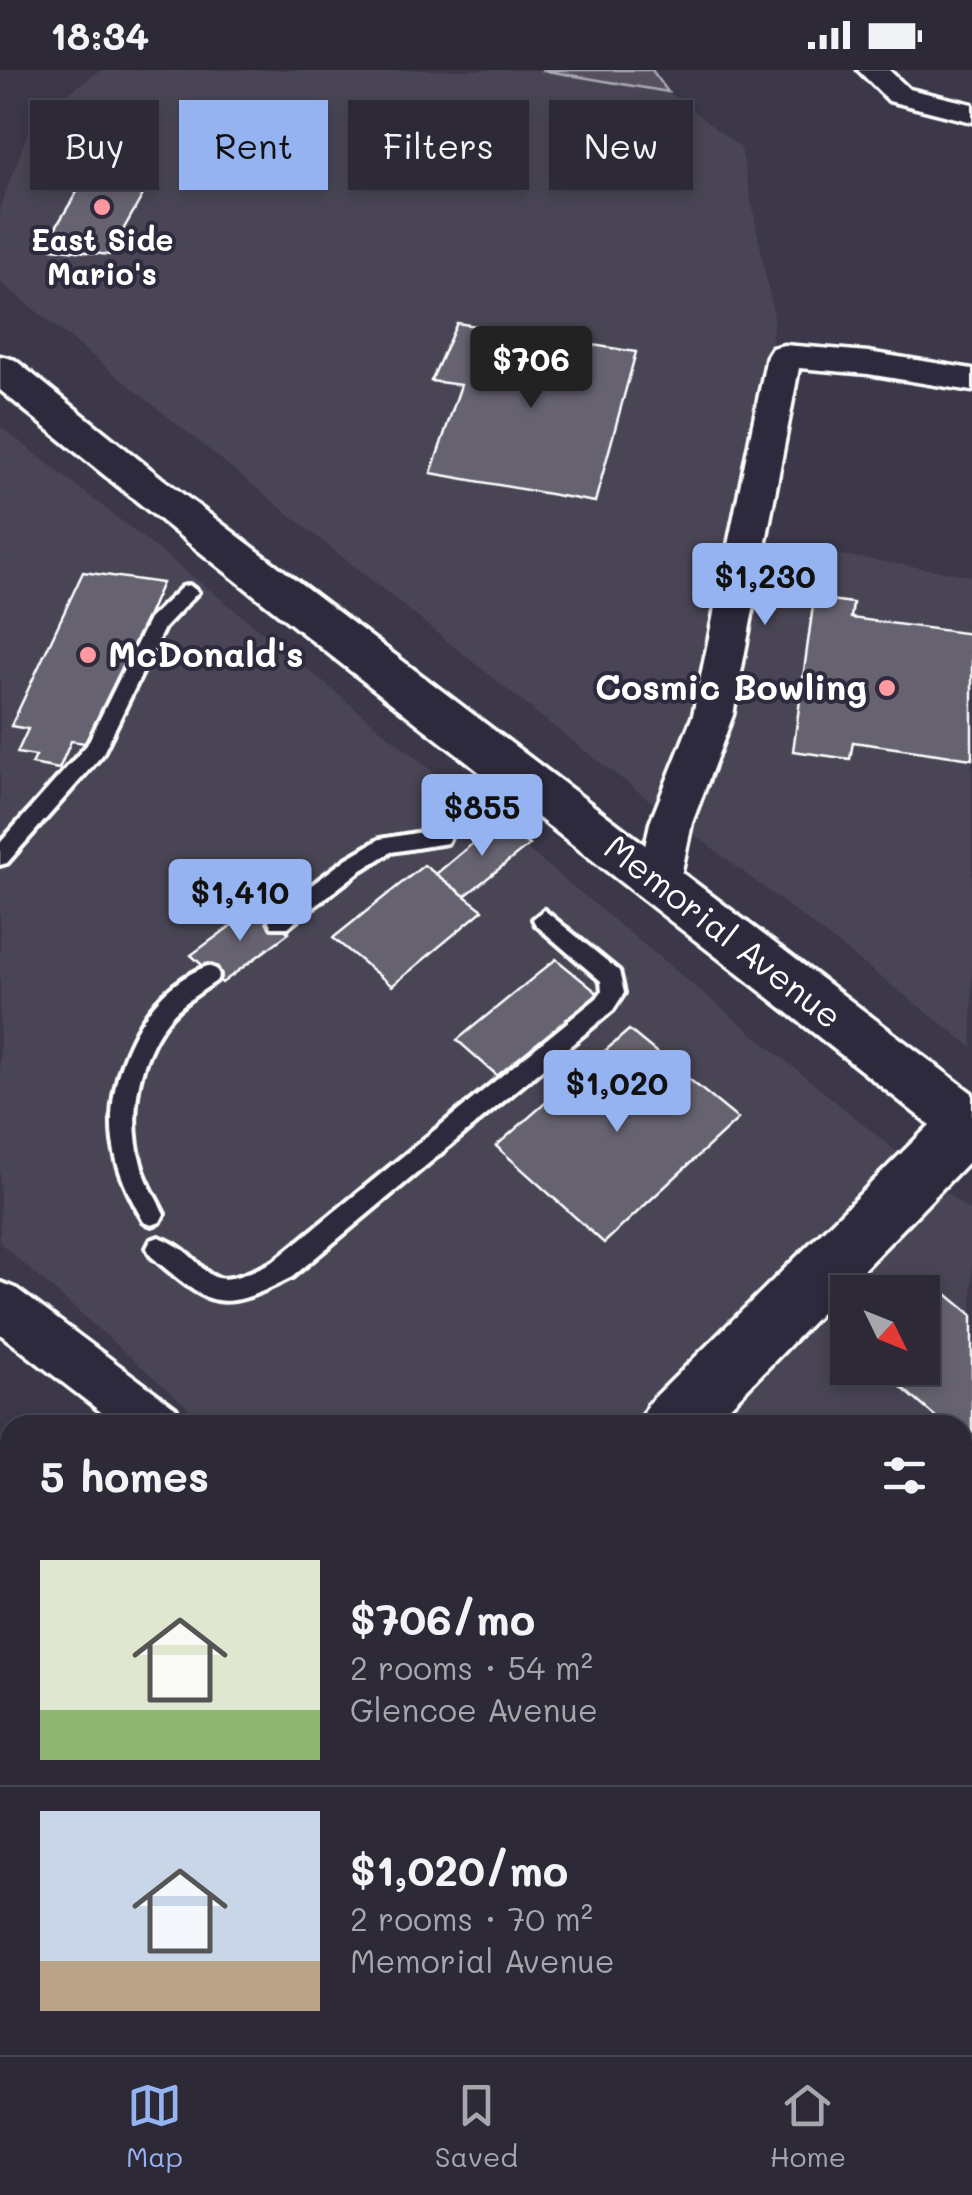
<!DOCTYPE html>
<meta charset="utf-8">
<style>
body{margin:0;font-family:Mali,sans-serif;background:#35313f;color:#f1f3f6;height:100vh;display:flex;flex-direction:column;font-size:38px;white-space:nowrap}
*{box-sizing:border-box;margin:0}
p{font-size:32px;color:#a7a6ad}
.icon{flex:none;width:55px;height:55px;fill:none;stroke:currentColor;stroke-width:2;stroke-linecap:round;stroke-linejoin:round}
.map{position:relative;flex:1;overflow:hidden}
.panel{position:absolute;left:0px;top:1345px;width:972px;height:640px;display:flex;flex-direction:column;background:#2d2937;border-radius:30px 30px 0 0;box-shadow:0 5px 15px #0003,0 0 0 2px #484552}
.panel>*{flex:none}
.banner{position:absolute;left:30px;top:30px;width:912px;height:90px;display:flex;gap:20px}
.needle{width:65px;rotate:133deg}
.tools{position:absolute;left:830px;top:1205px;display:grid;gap:20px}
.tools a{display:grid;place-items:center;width:110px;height:110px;border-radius:0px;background:#2d2937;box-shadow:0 5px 15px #0003,0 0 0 2px #484552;font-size:50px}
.price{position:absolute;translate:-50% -85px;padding:0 22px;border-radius:10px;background:#95b2f1;color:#111;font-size:32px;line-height:65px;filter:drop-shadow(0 2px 5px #0008)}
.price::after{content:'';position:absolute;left:50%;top:60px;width:30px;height:22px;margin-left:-15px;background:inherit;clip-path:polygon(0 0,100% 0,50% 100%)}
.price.active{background:#222;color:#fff}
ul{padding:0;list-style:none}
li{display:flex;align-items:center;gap:30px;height:250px;padding:0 40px}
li+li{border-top:2px solid #484552}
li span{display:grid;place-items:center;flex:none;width:280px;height:200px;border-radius:0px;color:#555}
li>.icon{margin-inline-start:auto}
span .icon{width:120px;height:120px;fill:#fffc;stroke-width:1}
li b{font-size:42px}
h2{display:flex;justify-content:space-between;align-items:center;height:120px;padding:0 40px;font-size:42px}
.pill{padding:0 35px;border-radius:0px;background:#2d2937;box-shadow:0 5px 15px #0003,0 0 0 2px #484552;font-size:35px;line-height:90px}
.pill.active{background:#95b2f1;color:#111}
.status{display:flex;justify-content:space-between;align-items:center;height:70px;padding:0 50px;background:#2d2937;direction:ltr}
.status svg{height:28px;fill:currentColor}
.dock{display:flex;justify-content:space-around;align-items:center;height:140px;border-top:2px solid #484552;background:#2d2937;font-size:28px;color:#a7a6ad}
.dock a{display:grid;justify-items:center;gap:5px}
.dock .active{color:#95b2f1}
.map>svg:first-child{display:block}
.built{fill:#494455;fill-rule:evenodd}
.green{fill:#555060;stroke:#aaa8b0;stroke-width:2.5}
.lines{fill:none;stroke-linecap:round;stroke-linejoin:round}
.stream{fill:#afadb4;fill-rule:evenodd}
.building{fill:#666270;stroke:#fff;stroke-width:2.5}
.lane-casing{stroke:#fff;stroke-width:8}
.street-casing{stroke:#fff;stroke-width:7}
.secondary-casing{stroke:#fff;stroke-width:7}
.lane{fill:#2f2a3d;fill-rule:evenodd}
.street{fill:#2f2a3d;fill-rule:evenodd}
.secondary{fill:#2f2a3d;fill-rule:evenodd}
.poi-dot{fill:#ff9aa2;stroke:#2f2a3d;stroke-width:4}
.labels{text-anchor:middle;stroke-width:8;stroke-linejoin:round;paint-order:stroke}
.far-poi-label{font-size:30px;font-weight:bold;fill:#fff;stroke:#2f2a3d}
.poi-label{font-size:35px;font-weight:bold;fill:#fff;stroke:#2f2a3d;text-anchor:start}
.street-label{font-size:35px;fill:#fff;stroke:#2f2a3d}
</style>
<div class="status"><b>18:34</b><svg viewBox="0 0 49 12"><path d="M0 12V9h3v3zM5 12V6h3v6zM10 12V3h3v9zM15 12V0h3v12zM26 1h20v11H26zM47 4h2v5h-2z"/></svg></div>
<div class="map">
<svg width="972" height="1985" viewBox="0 0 972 1985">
<rect width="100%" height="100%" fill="#3c3749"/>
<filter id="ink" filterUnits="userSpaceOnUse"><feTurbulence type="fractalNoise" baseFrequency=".01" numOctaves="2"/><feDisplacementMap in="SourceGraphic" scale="20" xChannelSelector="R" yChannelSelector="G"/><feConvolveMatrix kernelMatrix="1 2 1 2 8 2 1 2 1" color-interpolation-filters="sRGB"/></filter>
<g filter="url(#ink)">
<path class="built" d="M101,0H541L668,22L741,78L774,247L750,470L972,506V977L554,657L0,212V137L34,47Z
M0,356L234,539L972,1143V1787L963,1800L962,1355H208L0,1173ZM848,1222H922V1298H848Z
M273,1975H833L826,1985H281Z"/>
<path class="green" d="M541,0H652L668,22Z"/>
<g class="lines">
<path class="stream" d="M972,1778V1799L962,1806V1785Z
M817,1975H835L830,1985H812Z"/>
</g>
<path class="building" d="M96,90L158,98L109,185L44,177Z
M457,253L636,282L595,432L431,403L461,315L431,311Z
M83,502L162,513L92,674L71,671L59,699L32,694L36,686L17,683L28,659L11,656Z
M814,528L853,533L851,548L972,564V689L853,672L850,689L793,681Z
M498,752L529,775L465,826L436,804Z
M424,795L483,840L392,916L333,868Z
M258,836L289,863L222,913L191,885Z
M556,889L600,925L500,1008L457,970Z
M629,960L738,1049L604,1173L496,1076Z
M931,1211L972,1245V1378L962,1370V1355H945L879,1298H922V1222H919Z
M487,1975H529L520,1985H496Z"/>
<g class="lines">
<defs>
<path id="lane" d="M189,515L198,522L164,558L102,685L7,793L0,795V773L87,675L149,549L182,517Z
M440,759L447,761L450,767L447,773L391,782L360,801L288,857H272L269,851L272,845L346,789L380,769Z
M544,840L619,901L624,923L613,940L292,1207C218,1245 211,1237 151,1186L147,1178L151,1170L159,1167C219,1190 192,1233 274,1191L597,928L602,921L601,911L536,855L533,849Z
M208,896L216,899L219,905L216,911C199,923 179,935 167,951C137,991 128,1047 141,1094C146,1112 156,1127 164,1144L160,1152L152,1155L144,1152C129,1126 117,1101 113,1071C105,1006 142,919 208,896Z"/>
<path id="street" d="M858,0H889L909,19L972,34V52L889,31Z
M784,275L868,282L972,299V321L868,304L799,298L733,645L692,753L680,810L674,822L659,827L644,822L638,810L650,753L693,645L767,286L772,278Z
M0,1212L17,1219L176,1338L183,1355H118L0,1264Z"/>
<path id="secondary" d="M0,286L15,290L163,409L972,1023V1088L712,1355H639L648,1334L930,1055C621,809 305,571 0,320Z
M10,1967V1975H88L84,1985H3Z"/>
</defs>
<use href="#lane" class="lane-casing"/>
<use href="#street" class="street-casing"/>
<use href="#secondary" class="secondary-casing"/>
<use href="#lane" class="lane"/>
<use href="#street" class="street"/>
<use href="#secondary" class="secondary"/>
</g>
</g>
<g class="poi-dot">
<circle cx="102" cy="137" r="10"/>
<circle cx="88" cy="585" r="10"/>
<circle cx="887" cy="618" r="10"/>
</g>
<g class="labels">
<g class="far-poi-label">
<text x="102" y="181">East Side<tspan x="102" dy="34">Mario's</tspan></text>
</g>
<g class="poi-label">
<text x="108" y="597">McDonald's</text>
<text x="867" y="630" text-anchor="end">Cosmic Bowling</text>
</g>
<g class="street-label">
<text transform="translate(723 862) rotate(38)" y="12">Memorial Avenue</text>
</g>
</g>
</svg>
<div class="tools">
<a><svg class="needle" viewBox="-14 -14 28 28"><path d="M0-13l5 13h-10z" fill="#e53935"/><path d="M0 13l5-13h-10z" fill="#a7a6ad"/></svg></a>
</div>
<b class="price active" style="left:531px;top:341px">$706</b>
<b class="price" style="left:765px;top:558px">$1,230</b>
<b class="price" style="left:482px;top:789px">$855</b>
<b class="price" style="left:240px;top:874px">$1,410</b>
<b class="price" style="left:617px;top:1065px">$1,020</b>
<div class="banner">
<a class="pill">Buy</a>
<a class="pill active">Rent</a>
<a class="pill">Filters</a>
<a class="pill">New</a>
</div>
<section class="panel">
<h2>5 homes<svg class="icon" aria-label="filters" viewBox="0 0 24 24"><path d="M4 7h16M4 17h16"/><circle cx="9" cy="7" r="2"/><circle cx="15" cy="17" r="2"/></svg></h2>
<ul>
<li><span style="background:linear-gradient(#dfe7d0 75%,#8fb573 0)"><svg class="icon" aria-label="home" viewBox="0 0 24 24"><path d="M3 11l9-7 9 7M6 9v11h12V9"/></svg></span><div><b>$706/mo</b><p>2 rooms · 54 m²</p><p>Glencoe Avenue</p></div></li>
<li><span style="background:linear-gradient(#c9d6e8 75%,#b9a48a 0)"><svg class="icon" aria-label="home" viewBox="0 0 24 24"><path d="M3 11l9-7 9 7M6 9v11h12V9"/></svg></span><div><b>$1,020/mo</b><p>2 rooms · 70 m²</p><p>Memorial Avenue</p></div></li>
</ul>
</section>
</div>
<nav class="dock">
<a class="active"><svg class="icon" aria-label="map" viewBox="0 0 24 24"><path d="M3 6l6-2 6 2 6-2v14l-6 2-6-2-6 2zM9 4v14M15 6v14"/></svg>Map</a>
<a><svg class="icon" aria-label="saved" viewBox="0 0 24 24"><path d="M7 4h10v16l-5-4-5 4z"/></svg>Saved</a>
<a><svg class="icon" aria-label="home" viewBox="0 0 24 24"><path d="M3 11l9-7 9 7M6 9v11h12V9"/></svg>Home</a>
</nav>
